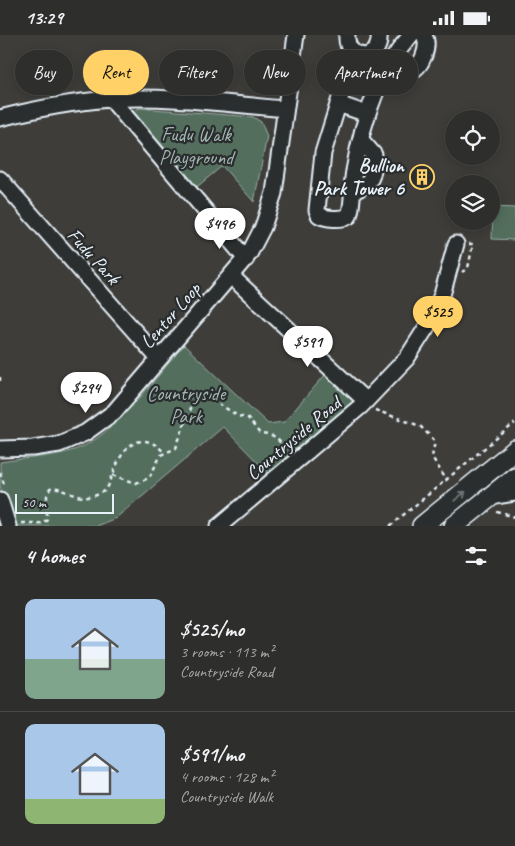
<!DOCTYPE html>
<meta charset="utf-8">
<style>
body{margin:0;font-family:Caveat,sans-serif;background:#3a3a38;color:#f1f3f6;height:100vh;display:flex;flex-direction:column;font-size:19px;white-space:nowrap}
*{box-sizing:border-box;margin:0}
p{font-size:16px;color:#a7a8a9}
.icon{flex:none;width:28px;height:28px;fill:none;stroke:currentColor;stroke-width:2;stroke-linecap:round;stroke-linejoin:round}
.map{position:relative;height:491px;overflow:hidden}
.panel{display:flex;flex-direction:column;background:#2e2e2c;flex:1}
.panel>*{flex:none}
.guide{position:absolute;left:15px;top:15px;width:485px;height:45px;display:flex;gap:10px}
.controls{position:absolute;left:445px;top:75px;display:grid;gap:10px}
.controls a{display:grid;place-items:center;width:55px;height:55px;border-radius:50%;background:#2e2e2c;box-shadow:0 2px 12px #0003,0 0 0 1px #494a48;font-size:25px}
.scale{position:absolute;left:15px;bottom:12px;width:99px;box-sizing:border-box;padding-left:5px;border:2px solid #e8f1f8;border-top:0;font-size:14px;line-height:18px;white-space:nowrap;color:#e8f1f8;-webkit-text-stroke:4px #2a2d2e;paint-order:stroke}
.price{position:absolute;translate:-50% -42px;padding:0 11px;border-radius:18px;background:#fff;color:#222;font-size:16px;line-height:32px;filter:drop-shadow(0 1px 2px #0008)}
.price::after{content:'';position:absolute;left:50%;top:30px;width:15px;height:11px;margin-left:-8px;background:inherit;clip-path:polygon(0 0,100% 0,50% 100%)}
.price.selected{background:#ffd166;color:#111}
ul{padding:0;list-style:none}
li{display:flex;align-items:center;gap:15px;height:125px;padding:0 25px}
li+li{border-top:1px solid #494a48}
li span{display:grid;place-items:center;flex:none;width:140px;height:100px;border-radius:10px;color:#555}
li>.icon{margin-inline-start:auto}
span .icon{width:60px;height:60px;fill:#fffc;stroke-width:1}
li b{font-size:21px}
h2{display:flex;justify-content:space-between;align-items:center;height:60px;padding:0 25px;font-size:21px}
.tag{padding:0 18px;border-radius:22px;background:#2e2e2c;box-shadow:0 2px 12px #0003,0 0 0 1px #494a48;font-size:18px;line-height:45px}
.tag.selected{background:#ffd166;color:#111}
.status{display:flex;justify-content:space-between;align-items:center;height:35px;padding:0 25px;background:#2e2e2c;direction:ltr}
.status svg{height:14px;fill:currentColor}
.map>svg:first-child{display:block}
.park{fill:#526e5d;stroke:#9db0aa}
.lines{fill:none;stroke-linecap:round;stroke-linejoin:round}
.minor-casing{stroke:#e8f1f8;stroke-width:19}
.major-casing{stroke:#e8f1f8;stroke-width:22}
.path{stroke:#e8f1f8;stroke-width:2.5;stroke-dasharray:4 4;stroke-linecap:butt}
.minor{stroke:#2a2d2e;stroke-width:15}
.major{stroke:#2a2d2e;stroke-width:19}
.oneway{stroke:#6c7275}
.labels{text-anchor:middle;stroke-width:4.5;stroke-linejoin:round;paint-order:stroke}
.park-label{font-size:20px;fill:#a4b6b2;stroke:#2a2d2e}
.poi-label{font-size:20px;font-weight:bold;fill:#e8f1f8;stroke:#2a2d2e;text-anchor:end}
.street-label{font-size:20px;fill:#e8f1f8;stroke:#2a2d2e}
</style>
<div class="status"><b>13:29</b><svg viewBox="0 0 49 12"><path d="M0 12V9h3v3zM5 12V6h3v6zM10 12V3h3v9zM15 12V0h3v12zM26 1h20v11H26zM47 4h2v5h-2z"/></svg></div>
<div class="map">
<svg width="515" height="491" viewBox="0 0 515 491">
<rect width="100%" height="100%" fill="#3e3d3a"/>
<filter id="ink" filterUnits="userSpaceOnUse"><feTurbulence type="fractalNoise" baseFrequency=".02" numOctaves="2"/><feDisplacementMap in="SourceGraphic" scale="10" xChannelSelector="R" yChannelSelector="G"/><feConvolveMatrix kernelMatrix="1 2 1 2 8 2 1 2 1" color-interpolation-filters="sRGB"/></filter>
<g filter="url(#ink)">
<path class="park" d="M140,73L253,82L261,87L267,101L254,167L222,131L192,156L131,82L133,76Z
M493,172L515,173V205L492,204Z
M184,310L268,389L284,387L325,340L356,369L270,440L223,392L116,483L96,491H13L0,451V427C25,423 62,422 84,411C121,392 157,341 184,310Z"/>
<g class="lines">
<defs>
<path id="minor" d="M347,0C346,13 353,20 366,21C376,17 380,11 379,0
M354,18L323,118L317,175L319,180C326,184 341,185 349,181C354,167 351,150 354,136C362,87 378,37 411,0
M389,33C395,34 403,37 409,36C422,34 430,11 424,0
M111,64L246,224
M338,69L367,79
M0,83C36,74 72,67 109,64C167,60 227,69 285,74
M0,144L159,324
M352,157C372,148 374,142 374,120L361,105
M231,241L366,366
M0,414L33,413L59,409L85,398L114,377L249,219L263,192L274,158L296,0
M489,462L515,458
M0,465L8,491
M219,491L361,371L407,323L428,290L442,260L456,209"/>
<path id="major" d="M422,491L515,415
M454,491L515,442"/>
</defs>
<use href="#minor" class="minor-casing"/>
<use href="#major" class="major-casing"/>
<path class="path" d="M462,237L468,233L473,209H469
M0,342V350
M375,375L420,391L435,406L432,422L447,446
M0,437L5,452
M113,440L136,448L149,443L161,420L176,413L192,368L205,360L238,381L248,383L260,399C276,400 278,405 288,416
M497,477L515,482
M21,488H43L47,484V460L50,454C70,451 79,473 106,455C116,438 119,406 145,406C153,407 160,412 164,418
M390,491L515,388"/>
<use href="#minor" class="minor"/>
<use href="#major" class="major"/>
</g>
<defs><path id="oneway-shaft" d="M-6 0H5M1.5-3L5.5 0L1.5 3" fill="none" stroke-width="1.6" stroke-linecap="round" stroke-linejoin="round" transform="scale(1.25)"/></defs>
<use class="oneway" href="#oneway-shaft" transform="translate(460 461) rotate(-39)"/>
</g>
<defs>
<symbol id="building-ring" viewBox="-11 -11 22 22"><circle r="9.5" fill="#2a2d2e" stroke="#ffd166" stroke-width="1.5"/><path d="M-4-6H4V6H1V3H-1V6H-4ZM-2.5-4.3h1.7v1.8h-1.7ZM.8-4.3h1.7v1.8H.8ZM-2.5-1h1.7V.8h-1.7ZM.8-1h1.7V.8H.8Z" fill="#ffd166"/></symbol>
</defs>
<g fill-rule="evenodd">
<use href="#building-ring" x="408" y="128" width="28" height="28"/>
</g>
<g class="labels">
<g class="park-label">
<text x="196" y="106">Fudu Walk<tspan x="196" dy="23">Playground</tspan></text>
<text x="186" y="365">Countryside<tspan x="186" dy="23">Park</tspan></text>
</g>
<g class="poi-label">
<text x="404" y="137">Bullion<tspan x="404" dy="23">Park Tower 6</tspan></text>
</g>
<g class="street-label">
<text transform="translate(94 221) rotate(48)" y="7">Fudu Park</text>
<text transform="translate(170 280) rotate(-49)" y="7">Lentor Loop</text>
<text transform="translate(293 403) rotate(-40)" y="7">Countryside Road</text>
</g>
</g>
</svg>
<div class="controls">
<a><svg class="icon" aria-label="locate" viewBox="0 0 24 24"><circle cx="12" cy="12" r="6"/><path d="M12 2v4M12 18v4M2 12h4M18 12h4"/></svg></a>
<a><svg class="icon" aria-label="layers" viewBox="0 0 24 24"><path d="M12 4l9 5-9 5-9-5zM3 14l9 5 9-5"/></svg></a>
</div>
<div class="scale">50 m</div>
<b class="price" style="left:220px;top:215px">$496</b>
<b class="price selected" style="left:438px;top:303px">$525</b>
<b class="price" style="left:308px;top:333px">$591</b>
<b class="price" style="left:86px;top:379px">$294</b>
<div class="guide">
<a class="tag">Buy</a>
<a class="tag selected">Rent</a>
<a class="tag">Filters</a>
<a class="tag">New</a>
<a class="tag">Apartment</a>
</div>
</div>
<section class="panel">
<h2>4 homes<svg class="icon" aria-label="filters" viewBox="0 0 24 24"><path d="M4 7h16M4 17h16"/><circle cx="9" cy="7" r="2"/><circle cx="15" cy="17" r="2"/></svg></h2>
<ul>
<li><span style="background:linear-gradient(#a9c7e8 60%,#7fa58c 0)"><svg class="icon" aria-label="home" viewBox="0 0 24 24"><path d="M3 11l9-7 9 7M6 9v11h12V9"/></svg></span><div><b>$525/mo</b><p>3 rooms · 113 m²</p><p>Countryside Road</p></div></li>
<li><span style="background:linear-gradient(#a9c7e8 75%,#8fb573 0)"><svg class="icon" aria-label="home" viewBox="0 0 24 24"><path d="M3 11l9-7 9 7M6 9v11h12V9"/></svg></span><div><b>$591/mo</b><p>4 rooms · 128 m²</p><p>Countryside Walk</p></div></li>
</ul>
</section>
